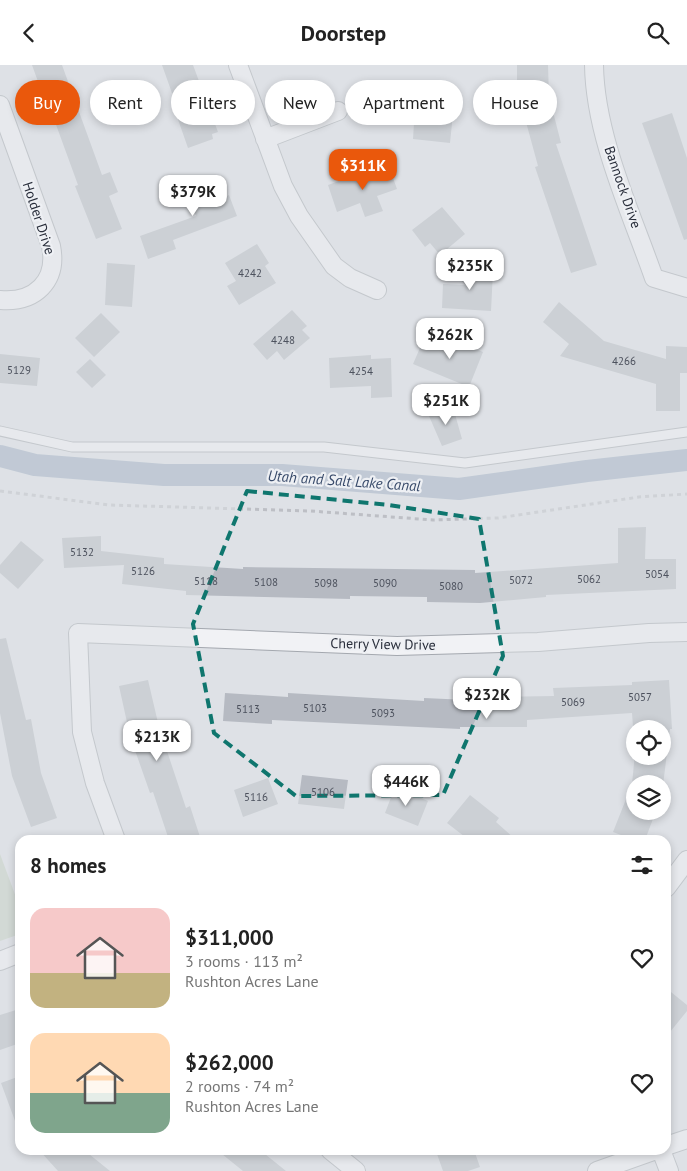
<!DOCTYPE html>
<meta charset="utf-8">
<style>
body{margin:0;font-family:"PT Sans",sans-serif;background:#f6f6f6;color:#222;height:100vh;display:flex;flex-direction:column;font-size:19px;white-space:nowrap}
*{box-sizing:border-box;margin:0}
p{font-size:16px;color:#767676}
.icon{flex:none;width:28px;height:28px;fill:none;stroke:currentColor;stroke-width:2;stroke-linecap:round;stroke-linejoin:round}
.map{position:relative;flex:1;overflow:hidden}
.panel{position:absolute;left:15px;top:770px;width:656px;height:320px;display:flex;flex-direction:column;background:#fff;border-radius:15px;box-shadow:0 2px 8px #0003}
.panel>*{flex:none}
.hud{position:absolute;left:15px;top:15px;width:658px;height:45px;display:flex;gap:10px}
.fabs{position:absolute;left:626px;top:655px;display:grid;gap:10px}
.fabs a{display:grid;place-items:center;width:45px;height:45px;border-radius:50%;background:#fff;box-shadow:0 2px 8px #0003;font-size:25px}
.price{position:absolute;translate:-50% -42px;padding:0 11px;border-radius:10px;background:#fff;color:#222;font-size:16px;line-height:32px;filter:drop-shadow(0 1px 2px #0008)}
.price::after{content:'';position:absolute;left:50%;top:30px;width:15px;height:11px;margin-left:-8px;background:inherit;clip-path:polygon(0 0,100% 0,50% 100%)}
.price.on{background:#ea580c;color:#fff}
ul{padding:0;list-style:none}
li{display:flex;align-items:center;gap:15px;height:125px;padding:0 15px}
li span{display:grid;place-items:center;flex:none;width:140px;height:100px;border-radius:15px;color:#555}
li>.icon{margin-inline-start:auto}
span .icon{width:60px;height:60px;fill:#fffc;stroke-width:1}
li b{font-size:21px}
h2{display:flex;justify-content:space-between;align-items:center;height:60px;padding:0 15px;font-size:21px}
.chip{padding:0 18px;border-radius:22px;background:#fff;box-shadow:0 2px 8px #0003;font-size:18px;line-height:45px}
.chip.on{background:#ea580c;color:#fff}
header{display:flex;justify-content:space-between;align-items:center;height:65px;padding:0 15px;background:#fff;font-size:22px;font-weight:600}
.map>svg:first-child{display:block}
.green{fill:#c3cfc0}
.lines{fill:none;stroke-linecap:round;stroke-linejoin:round}
.canal{stroke:#9dacc2;stroke-width:22}
.building{fill:#b6bac2}
.service-casing{stroke:#a4a8af;stroke-width:11}
.minor-casing{stroke:#a4a8af;stroke-width:20}
.path{stroke:#bdbfc5;stroke-width:3;stroke-dasharray:4 4;stroke-linecap:butt}
.service{stroke:#f1f2f5;stroke-width:9}
.minor{stroke:#f1f2f5;stroke-width:18}
.marked{fill:none;stroke:#0f766e;stroke-width:4;stroke-dasharray:10 6;stroke-linejoin:round}
.labels{text-anchor:middle;stroke-width:4.5;stroke-linejoin:round;paint-order:stroke}
.number-label{font-size:11px;fill:#4c515d}
.street-label{font-size:14px;fill:#292e3b;stroke:#eef0f4}
.water-label{font-size:15px;font-style:italic;fill:#384a6a;stroke:#eef0f4}
</style>
<header><svg class="icon" aria-label="back" viewBox="0 0 24 24"><path d="M15 5l-7 7 7 7"/></svg>Doorstep<svg class="icon" aria-label="search" viewBox="0 0 24 24"><circle cx="10" cy="10" r="6"/><path d="M15 15l6 6"/></svg></header>
<div class="map">
<svg width="687" height="1106" viewBox="0 0 687 1106">
<rect width="100%" height="100%" fill="#dee1e6"/>
<path class="green" d="M0,789L20,843V869L0,876Z"/>
<g class="lines">
<path class="canal" d="M0,391L35,400L164,410H282L459,424L587,406L687,395"/>
</g>
<path class="building" d="M32,0H62L102,110L110,107L118,127L109,131L122,164L96,174L75,121L78,120L47,35L45,36Z
M162,0H193L218,67L212,69L213,74L188,83L175,46L178,45Z
M517,0H548L549,31L561,78L556,79L597,200L571,208L535,102L538,101L517,24Z
M404,35L454,39L450,78L413,74L414,58L402,56Z
M672,48L687,93V174L684,175L642,58Z
M389,102L397,124L377,131L383,146L365,152L360,138L337,147L328,120L368,105L370,109Z
M218,111L225,132L229,130L237,151L173,175L176,184L148,194L140,171L196,151L185,123Z
M442,142L465,169L440,190L430,178L425,182L412,165Z
M257,179L269,198L265,201L276,218L239,240L227,221L236,216L225,198Z
M107,198L135,200L132,242L105,240Z
M451,203L493,206L491,246L442,243L443,219L465,220Z
M559,237L604,276L666,294V281L687,282V308H680V346H656V319L560,291L569,279L543,257Z
M292,245L307,261L302,265L310,273L284,295L277,286L267,295L253,279Z
M101,248L120,267L94,292L75,273Z
M440,269L483,287L469,322L413,299L423,276L435,281Z
M0,289L40,293L37,321L0,318Z
M371,290V294L391,293L392,332L371,333V321L330,323L329,293Z
M90,294L106,310L92,323L76,307Z
M453,342L462,374L442,381L429,351Z
M646,462L645,494H676V524L546,530V532L480,538L427,537V532L350,531V534L186,530V526L122,519L124,500L64,503L62,473L101,471V486L164,493V499L243,504V502L475,505V508L618,498V463Z
M21,476L44,495L18,524L0,508V500Z
M6,573L26,655L31,654L41,708L57,753L31,762L12,711L0,648V574Z
M148,615L159,662L186,743L190,741L201,775H169L153,727L150,728L130,671L119,621Z
M669,615L672,664H670L662,728V719H635V746H656L645,775H634L613,767L632,719L635,688V691H662V664L633,662L632,648L527,655V662H460V664L272,655V659L223,656L225,628L288,632V628L424,636V633L489,636V632L554,631L553,623L632,620V617Z
M302,710L348,715L344,744L298,739Z
M268,713L278,739L243,752L234,725Z
M395,722L428,736L418,761L385,748Z
M470,730L499,753L496,757L516,775H469L447,758Z
M666,923L687,940V946L666,972Z
M16,945V947L20,946V978L0,985V950Z
M20,1011V1063L18,1064L1,1018Z
M39,1085H84L110,1106H58Z
M217,1085H260L286,1106H243Z
M448,1085H474L480,1102L468,1106H443L437,1089Z"/>
<g class="lines">
<defs>
<path id="service" d="M0,366L72,382H324L465,398L687,367"/>
<path id="minor" d="M238,0L283,121L299,151L334,201L350,213L377,225
M594,0C595,71 631,147 654,213L687,223
M0,40L51,181C58,216 35,238 0,235
M265,74L338,46
M116,775L95,718L82,667L78,568L397,581L538,577L649,568L687,567
M666,823L687,795
M0,896L20,888
M666,1081L687,1074
M330,1085L356,1106
M661,1085L669,1106
M597,1106L656,1085"/>
</defs>
<use href="#service" class="service-casing"/>
<use href="#minor" class="minor-casing"/>
<path class="path" d="M0,426L109,440L311,446L433,455L498,453L639,432L687,429"/>
<use href="#service" class="service"/>
<use href="#minor" class="minor"/>
</g>
<path d="M0 0H687V1106H0ZM247,426L389,440L479,454L503,591L443,730L296,731L214,668L193,559Z" fill="#dee1e6" fill-opacity=".55" fill-rule="evenodd"/>
<path class="marked" d="M247,426L389,440L479,454L503,591L443,730L296,731L214,668L193,559Z"/>
<g class="labels">
<g class="number-label">
<text x="250" y="212">4242</text>
<text x="283" y="279">4248</text>
<text x="624" y="300">4266</text>
<text x="19" y="309">5129</text>
<text x="361" y="310">4254</text>
<text x="82" y="491">5132</text>
<text x="143" y="510">5126</text>
<text x="657" y="513">5054</text>
<text x="589" y="518">5062</text>
<text x="521" y="519">5072</text>
<text x="206" y="520">5118</text>
<text x="266" y="521">5108</text>
<text x="326" y="522">5098</text>
<text x="385" y="522">5090</text>
<text x="451" y="525">5080</text>
<text x="640" y="636">5057</text>
<text x="573" y="641">5069</text>
<text x="315" y="647">5103</text>
<text x="248" y="648">5113</text>
<text x="383" y="652">5093</text>
<text x="323" y="731">5106</text>
<text x="256" y="736">5116</text>
</g>
<g class="street-label">
<text transform="translate(623 122) rotate(71)" y="5">Bannock Drive</text>
<text transform="translate(39 153) rotate(72)" y="5">Holder Drive</text>
<text transform="translate(383 579) rotate(1)" y="5">Cherry View Drive</text>
</g>
<g class="water-label">
<text transform="translate(344 416) rotate(4)" y="5">Utah and Salt Lake Canal</text>
</g>
</g>
</svg>
<div class="fabs">
<a><svg class="icon" aria-label="locate" viewBox="0 0 24 24"><circle cx="12" cy="12" r="6"/><path d="M12 2v4M12 18v4M2 12h4M18 12h4"/></svg></a>
<a><svg class="icon" aria-label="layers" viewBox="0 0 24 24"><path d="M12 4l9 5-9 5-9-5zM3 14l9 5 9-5"/></svg></a>
</div>
<b class="price on" style="left:363px;top:126px">$311K</b>
<b class="price" style="left:193px;top:152px">$379K</b>
<b class="price" style="left:470px;top:226px">$235K</b>
<b class="price" style="left:450px;top:295px">$262K</b>
<b class="price" style="left:446px;top:361px">$251K</b>
<b class="price" style="left:487px;top:655px">$232K</b>
<b class="price" style="left:157px;top:697px">$213K</b>
<b class="price" style="left:406px;top:742px">$446K</b>
<div class="hud">
<a class="chip on">Buy</a>
<a class="chip">Rent</a>
<a class="chip">Filters</a>
<a class="chip">New</a>
<a class="chip">Apartment</a>
<a class="chip">House</a>
</div>
<section class="panel">
<h2>8 homes<svg class="icon" aria-label="filters" viewBox="0 0 24 24"><path d="M4 7h16M4 17h16"/><circle cx="9" cy="7" r="2"/><circle cx="15" cy="17" r="2"/></svg></h2>
<ul>
<li><span style="background:linear-gradient(#f6c9c9 65%,#c2b280 0)"><svg class="icon" aria-label="home" viewBox="0 0 24 24"><path d="M3 11l9-7 9 7M6 9v11h12V9"/></svg></span><div><b>$311,000</b><p>3 rooms · 113 m²</p><p>Rushton Acres Lane</p></div><svg class="icon" aria-label="heart" viewBox="0 0 24 24"><path d="M12 20l-8-8c-3-5 5-10 8-4 3-6 11-1 8 4z"/></svg></li>
<li><span style="background:linear-gradient(#ffd9b3 60%,#7fa58c 0)"><svg class="icon" aria-label="home" viewBox="0 0 24 24"><path d="M3 11l9-7 9 7M6 9v11h12V9"/></svg></span><div><b>$262,000</b><p>2 rooms · 74 m²</p><p>Rushton Acres Lane</p></div><svg class="icon" aria-label="heart" viewBox="0 0 24 24"><path d="M12 20l-8-8c-3-5 5-10 8-4 3-6 11-1 8 4z"/></svg></li>
</ul>
</section>
</div>
